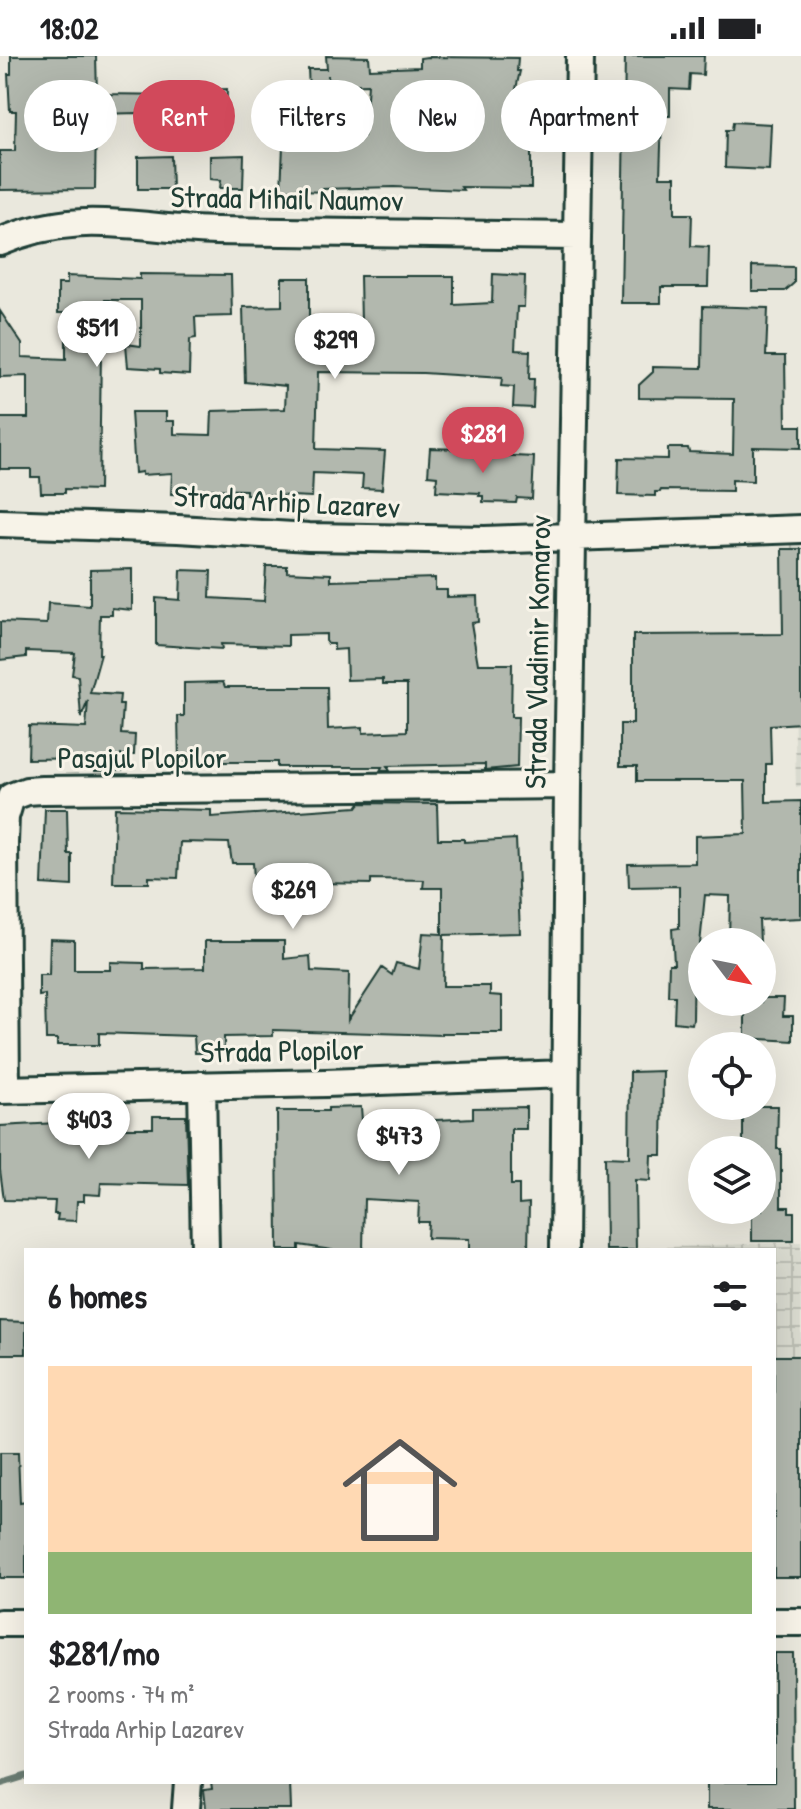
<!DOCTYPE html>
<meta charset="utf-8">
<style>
body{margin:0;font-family:"Patrick Hand",sans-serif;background:#f6f6f6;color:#202124;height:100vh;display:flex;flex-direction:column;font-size:30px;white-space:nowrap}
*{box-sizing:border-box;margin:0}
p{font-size:26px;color:#757577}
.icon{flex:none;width:44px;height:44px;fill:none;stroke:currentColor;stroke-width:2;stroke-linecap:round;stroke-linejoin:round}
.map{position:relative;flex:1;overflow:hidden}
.side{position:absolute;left:24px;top:1192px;width:752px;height:536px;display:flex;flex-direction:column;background:#fff;border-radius:0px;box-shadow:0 8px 32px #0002}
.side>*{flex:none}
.guide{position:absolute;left:24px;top:24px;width:754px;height:72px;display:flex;gap:16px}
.needle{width:52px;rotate:122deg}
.controls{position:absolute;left:688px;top:872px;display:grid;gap:16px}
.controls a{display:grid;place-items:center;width:88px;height:88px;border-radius:50%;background:#fff;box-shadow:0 8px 32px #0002;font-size:40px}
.price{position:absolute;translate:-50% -68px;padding:0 18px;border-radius:28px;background:#fff;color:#222;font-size:26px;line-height:52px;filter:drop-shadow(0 2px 4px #0008)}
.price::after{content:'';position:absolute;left:50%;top:48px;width:24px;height:18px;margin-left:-12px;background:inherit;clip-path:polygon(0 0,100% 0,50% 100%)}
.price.current{background:#d1495b;color:#fff}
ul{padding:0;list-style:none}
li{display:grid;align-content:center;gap:16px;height:424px;padding:0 24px}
li span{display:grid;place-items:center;height:248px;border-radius:0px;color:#555}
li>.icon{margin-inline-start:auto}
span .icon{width:144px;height:144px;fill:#fffc;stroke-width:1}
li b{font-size:34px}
h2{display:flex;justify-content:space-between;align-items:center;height:96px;padding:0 24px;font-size:34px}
.chip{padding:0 28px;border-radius:36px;background:#fff;box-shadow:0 8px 32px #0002;font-size:28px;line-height:72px}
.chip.current{background:#d1495b;color:#fff}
.status{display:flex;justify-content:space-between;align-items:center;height:56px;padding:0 40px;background:#fff;direction:ltr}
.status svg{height:22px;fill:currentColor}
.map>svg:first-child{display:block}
.industrial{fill:url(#industrial-grid)}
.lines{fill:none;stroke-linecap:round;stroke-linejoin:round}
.stream{stroke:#6a7c72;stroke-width:7}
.building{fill:#b2b8ae;stroke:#1f3d34;stroke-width:2;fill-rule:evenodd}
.minor-casing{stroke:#1f3d34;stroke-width:32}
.minor{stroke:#f7f3e8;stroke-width:26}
.labels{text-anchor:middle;stroke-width:6;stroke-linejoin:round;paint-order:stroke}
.street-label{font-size:30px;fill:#1f3d34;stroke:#f7f3e8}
</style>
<div class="status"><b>18:02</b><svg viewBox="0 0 49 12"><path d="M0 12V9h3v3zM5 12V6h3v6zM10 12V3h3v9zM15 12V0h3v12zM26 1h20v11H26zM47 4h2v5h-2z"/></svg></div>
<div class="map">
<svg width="801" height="1753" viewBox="0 0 801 1753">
<defs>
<pattern id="industrial-grid" width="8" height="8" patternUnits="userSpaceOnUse" patternTransform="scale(2)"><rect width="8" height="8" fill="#d9dacf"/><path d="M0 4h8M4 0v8" fill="none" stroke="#babcb2"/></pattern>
</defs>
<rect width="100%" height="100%" fill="#eae8dd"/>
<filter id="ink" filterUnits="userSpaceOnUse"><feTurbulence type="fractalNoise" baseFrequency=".0125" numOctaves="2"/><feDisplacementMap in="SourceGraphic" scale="16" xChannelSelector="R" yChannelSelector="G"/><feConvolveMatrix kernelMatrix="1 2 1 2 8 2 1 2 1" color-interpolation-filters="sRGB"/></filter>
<g filter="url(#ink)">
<path class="industrial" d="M790,466H801V730L796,731Z
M801,1186V1520H774V1194L638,1192Z"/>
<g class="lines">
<path class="stream" d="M0,1728L26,1720"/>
</g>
<path class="building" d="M11,0H96L97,38L185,39V35L227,33L226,65H138V57L99,58V63H96L95,133L0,134V95H15L16,55H10L8,18H11Z
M326,0L369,1L370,13L420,11V2L427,1L518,2L517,15H520L516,33L544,32L543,64H531V132L461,131L463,134L394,131L322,133V136L281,134L283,90L314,91V86H310L309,53H293L294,34H309L308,13H327ZM328,19V29L368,28L364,80L326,81Z
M625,0H704L703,19L690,18L689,34L670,33V60H662L660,121H675V158H692L691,190L709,191L708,231H661V247H621Z
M733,66L771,68L769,114L725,112L726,74H732Z
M244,99L243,132H220L221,124L210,123V100Z
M171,100L172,133H138V101Z
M752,210L794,211V227L785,235H752Z
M140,218L231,219L232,260L195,261L196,282L190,283L189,319L160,317V313L128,311L126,288L141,290V244H105L104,296H101L99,434L65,433V437H41L40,421H31V413H0V362H28V320L0,321V255L22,288V301L66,303V257H58V228H67V220L140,223Z
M493,218L525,220L524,251H517L515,294L530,295L529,323H534L533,352L513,351L514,331L501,330L502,322L423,317L318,316L316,393L385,395L382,433L362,432L363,419L313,417L312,441L246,438V434L200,433L199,439L171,438L172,417L142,419V416L135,417L131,356H166V365H174V378L211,379L212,355L285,353L286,330L245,326L243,251L282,250V222H309V266L361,268L360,220H454V249L492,247Z
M703,250L768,252L766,300H785L786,370H801V392L753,391V425L732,424V435L661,434L660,436H655V440L618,439L619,402L668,403V392H688L689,396L733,398L734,343L639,342V329L653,316V311L702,312Z
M430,392L459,393V397L534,401L532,443L517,442L516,447L483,446V440H479L480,437L436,435L437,420L428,419Z
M782,493H801V667L770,669L771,708H766V746L801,745V862L759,864L760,886H729L730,840L705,839L699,898H694L693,963L692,968L674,966L675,940H668L669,908H674L672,873L679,872V830L629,831L628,808L695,807V780L746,778L745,725H637V710H620V668H633V579L783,578Z
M266,510H287V516L331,518V525L435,522V534H447V541L477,540L478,566L471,567L478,608H512L511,661H518L517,711L485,714V708L387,710L390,715H380L382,711H277V706H179L178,660H184V627L223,626L225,631H327L328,673L363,671V677L407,675V628H383V623L347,624L346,593L334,594V588H328L326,585V578L288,579V590L221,588L222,593L156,589V542L180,544L181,514L211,515L210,542L264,545Z
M132,513V554L112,552V559H100L99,598H101L90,637L120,639L119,649H123L121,678L135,679L134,699H121L122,714L95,715V702L28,703L29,670L86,672L88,645L81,662L78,620L72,619L75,597L26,595V601L0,604V566L47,568L48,547L90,550V514Z
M360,747L437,748L438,783H464V786L516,783L520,877L444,879L443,930H490V939L502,940V977H442V979L273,974V980L224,981V997H195L194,980L99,977V989H57V983H46L45,939L39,940V919H49L50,883L74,884V914H110V906L144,907V913L205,912V885H284V903L310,900L311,915L349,917L348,964L382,912L392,919L396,907L419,913L423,877L442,878V832H423L424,824L371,823V828L264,826V824H254L253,807H232L229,787L180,786L178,822L149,821V827H113L115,752L211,754V761L357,751Z
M45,753H67L68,798H72V830L42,828Z
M762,942H784L783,960H793V985L745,982V946H762Z
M663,1015L662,1099H651L650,1125L635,1124L636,1194H606L605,1101L629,1102L630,1016Z
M743,1050H778L777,1093H781V1151H789V1156H794V1185H752V1154H762V1094H745L743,1091Z
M361,1051L362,1064H437L473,1062V1052L526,1051V1073H511V1129H519V1148L529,1147L528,1194H469V1183L427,1182L428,1166H418L419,1146L364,1143L363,1194H332L299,1189V1194H278L277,1055H328V1052Z
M153,1060H186L188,1129L101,1127L100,1139L84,1138V1145H77L76,1165L57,1164L58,1158H54L55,1145L4,1144L0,1114V1070L57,1067L58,1082H94V1072H153Z
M0,1265L26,1266V1298H0Z
M774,1300H801V1521H774Z
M0,1397H18L20,1447L26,1446V1522H0Z
M774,1597H793L794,1753H707V1726H774Z
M211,1726H290L291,1753H206L204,1734L212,1733Z"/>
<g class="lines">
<defs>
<path id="minor" d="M0,186C78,152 136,173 216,175C336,177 456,178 576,180
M0,467L178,473L309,481L485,484L801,473
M202,1029L205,1194
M6,1033L4,787L5,761L11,741L27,735L42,734L568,729
M0,1034L326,1027L565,1018
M564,1194L568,729L580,0
M774,1566H801
M0,1567H26
M186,1753L188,1726"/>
</defs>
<use href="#minor" class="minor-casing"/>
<use href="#minor" class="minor"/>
</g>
</g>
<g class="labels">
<g class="street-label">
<text transform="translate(287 143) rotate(1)" y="10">Strada Mihail Naumov</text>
<text transform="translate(287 446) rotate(3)" y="10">Strada Arhip Lazarev</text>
<text transform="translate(538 596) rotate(-89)" y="10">Strada Vladimir Komarov</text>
<text x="142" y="712">Pasajul Plopilor</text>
<text transform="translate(282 995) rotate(-1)" y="10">Strada Plopilor</text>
</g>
</g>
</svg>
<div class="controls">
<a><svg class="needle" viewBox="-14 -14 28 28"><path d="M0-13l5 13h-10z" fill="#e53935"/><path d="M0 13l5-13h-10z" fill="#757577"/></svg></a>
<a><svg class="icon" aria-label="locate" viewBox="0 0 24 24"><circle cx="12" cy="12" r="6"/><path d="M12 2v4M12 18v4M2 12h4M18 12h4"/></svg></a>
<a><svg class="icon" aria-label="layers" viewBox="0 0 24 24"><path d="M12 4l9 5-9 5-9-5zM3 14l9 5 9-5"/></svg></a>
</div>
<b class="price" style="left:97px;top:313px">$511</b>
<b class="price" style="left:335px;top:325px">$299</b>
<b class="price current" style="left:483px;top:419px">$281</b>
<b class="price" style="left:293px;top:875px">$269</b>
<b class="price" style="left:89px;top:1105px">$403</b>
<b class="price" style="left:399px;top:1121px">$473</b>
<div class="guide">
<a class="chip">Buy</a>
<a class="chip current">Rent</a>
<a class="chip">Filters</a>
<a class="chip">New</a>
<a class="chip">Apartment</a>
</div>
<section class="side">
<h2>6 homes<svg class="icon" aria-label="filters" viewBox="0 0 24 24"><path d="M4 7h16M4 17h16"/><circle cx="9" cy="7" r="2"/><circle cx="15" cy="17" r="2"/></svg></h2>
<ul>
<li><span style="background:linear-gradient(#ffd9b3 75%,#8fb573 0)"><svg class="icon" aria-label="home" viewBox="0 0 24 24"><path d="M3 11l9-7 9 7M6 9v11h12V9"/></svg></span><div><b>$281/mo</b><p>2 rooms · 74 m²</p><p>Strada Arhip Lazarev</p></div></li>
</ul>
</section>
</div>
